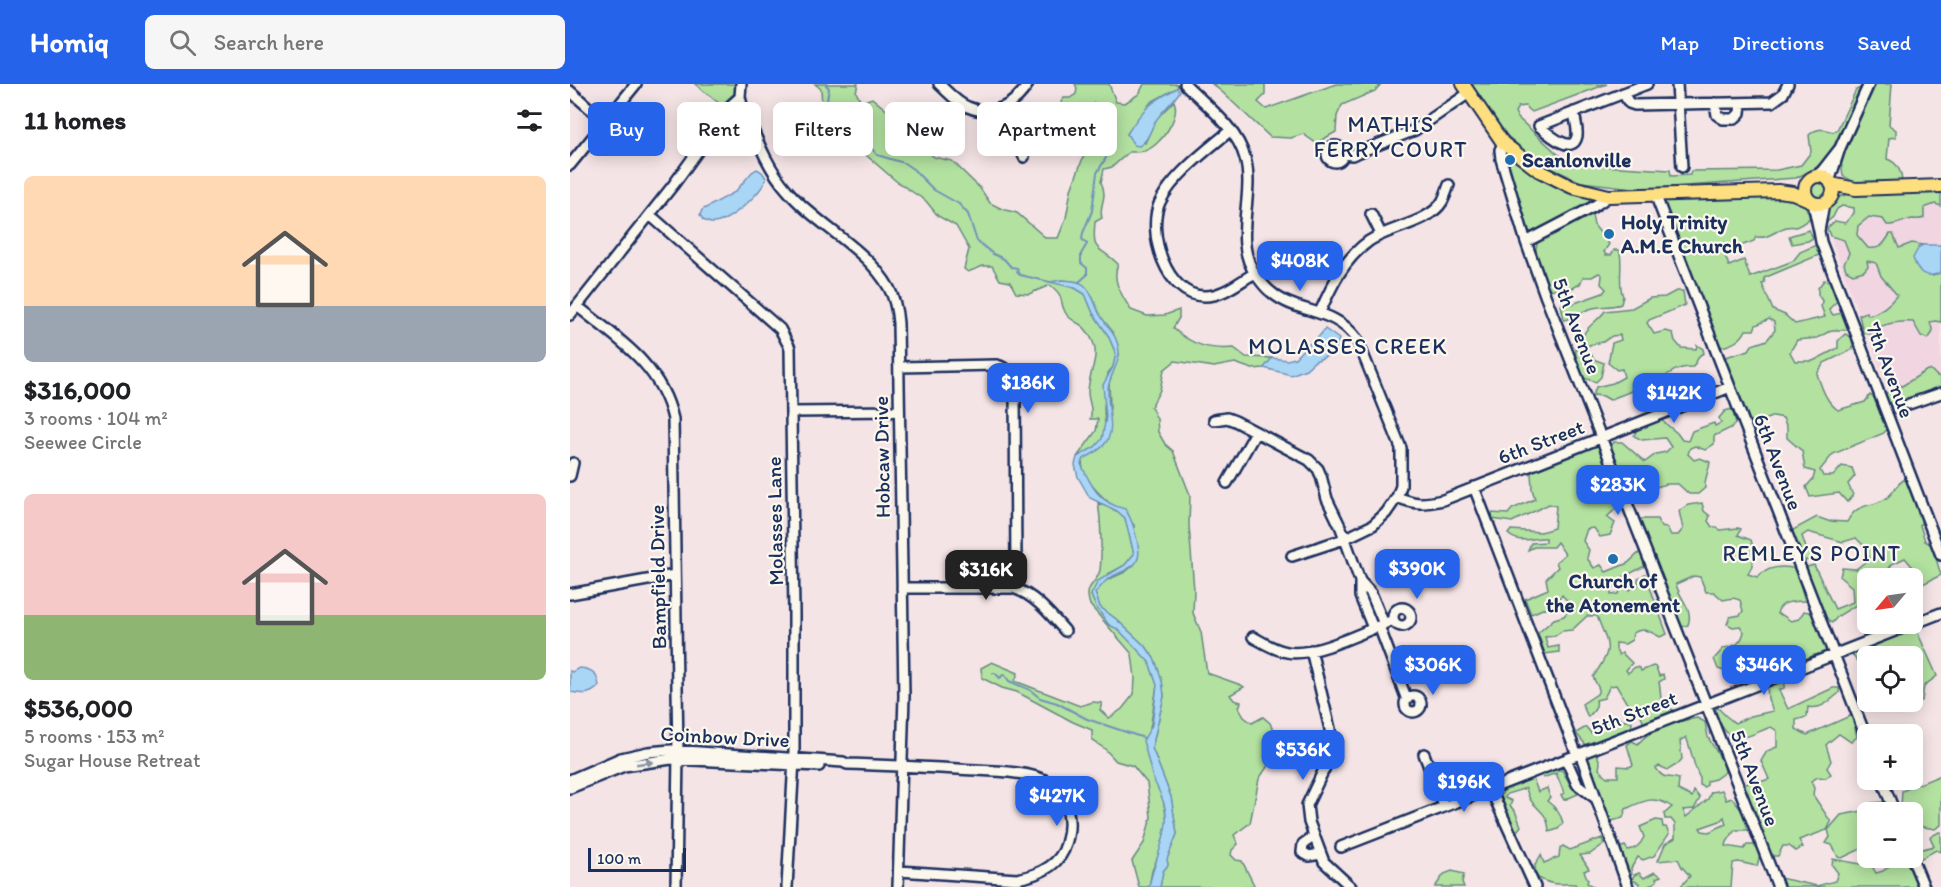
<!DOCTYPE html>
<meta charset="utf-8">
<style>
body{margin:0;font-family:Itim,sans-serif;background:#f6f6f6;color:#202124;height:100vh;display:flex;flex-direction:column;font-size:22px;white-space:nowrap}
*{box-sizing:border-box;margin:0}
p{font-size:20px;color:#757577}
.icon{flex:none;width:33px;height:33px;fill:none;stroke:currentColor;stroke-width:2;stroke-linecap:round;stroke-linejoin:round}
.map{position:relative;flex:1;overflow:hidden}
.drawer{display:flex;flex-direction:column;background:#fff;width:570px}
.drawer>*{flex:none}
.banner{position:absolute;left:18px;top:18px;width:570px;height:54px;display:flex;gap:12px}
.needle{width:39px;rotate:241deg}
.controls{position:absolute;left:1287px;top:484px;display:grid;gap:12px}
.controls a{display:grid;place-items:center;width:66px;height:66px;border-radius:9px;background:#fff;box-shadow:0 3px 15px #0003;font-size:30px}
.scale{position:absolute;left:18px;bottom:15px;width:98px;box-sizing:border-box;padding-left:6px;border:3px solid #1b2f5e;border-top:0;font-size:16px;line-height:21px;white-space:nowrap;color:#1b2f5e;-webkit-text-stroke:4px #fbf7ec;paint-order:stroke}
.price{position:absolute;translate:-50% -51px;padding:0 14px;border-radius:12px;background:#2563eb;color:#fff;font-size:20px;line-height:39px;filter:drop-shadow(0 2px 3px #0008)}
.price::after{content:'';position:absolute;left:50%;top:36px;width:18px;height:14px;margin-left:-9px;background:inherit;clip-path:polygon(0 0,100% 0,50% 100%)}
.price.current{background:#222;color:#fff}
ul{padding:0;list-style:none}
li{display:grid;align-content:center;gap:12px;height:318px;padding:0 24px}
li span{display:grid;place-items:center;height:186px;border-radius:9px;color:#555}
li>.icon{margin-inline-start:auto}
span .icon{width:108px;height:108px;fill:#fffc;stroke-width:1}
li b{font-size:26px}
h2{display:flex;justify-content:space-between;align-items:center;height:72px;padding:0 24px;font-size:26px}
.chip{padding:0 21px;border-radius:9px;background:#fff;box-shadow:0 3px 15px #0003;font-size:21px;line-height:54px}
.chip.current{background:#2563eb;color:#fff}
header{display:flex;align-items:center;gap:36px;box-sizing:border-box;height:84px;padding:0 30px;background:#2563eb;color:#fff}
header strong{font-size:28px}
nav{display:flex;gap:33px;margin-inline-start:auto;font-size:21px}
.search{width:420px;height:54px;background:#f6f6f6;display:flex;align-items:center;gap:15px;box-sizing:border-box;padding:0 21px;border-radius:9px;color:#757577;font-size:22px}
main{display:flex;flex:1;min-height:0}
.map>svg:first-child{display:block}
.built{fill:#f1d6e2}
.green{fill:#b2e1a0;stroke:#66887f;stroke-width:1.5;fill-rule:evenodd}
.water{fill:#aad6f6;stroke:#7193b9;stroke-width:1.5}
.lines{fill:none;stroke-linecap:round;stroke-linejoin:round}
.stream{stroke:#7193b9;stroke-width:2}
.minor-casing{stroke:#1b2f5e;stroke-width:14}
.major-casing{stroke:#1b2f5e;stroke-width:16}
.minor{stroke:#fbf7ec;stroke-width:9}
.major{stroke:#fedf80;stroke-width:12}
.oneway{fill:#8b93a5}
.poi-dot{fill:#1f6fb2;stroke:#fbf7ec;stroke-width:2}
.labels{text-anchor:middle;stroke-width:4.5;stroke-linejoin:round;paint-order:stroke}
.poi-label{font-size:21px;font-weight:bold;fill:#1b2f5e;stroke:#fbf7ec;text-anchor:start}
.street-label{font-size:21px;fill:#1b2f5e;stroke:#fbf7ec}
.neighbourhood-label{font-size:22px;letter-spacing:1.5px;fill:#1b2f5e;stroke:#fbf7ec}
</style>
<header>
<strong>Homiq</strong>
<div class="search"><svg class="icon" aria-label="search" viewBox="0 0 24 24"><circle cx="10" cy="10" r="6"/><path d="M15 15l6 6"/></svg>Search here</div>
<nav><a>Map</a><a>Directions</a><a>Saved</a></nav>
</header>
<main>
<section class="drawer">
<h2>11 homes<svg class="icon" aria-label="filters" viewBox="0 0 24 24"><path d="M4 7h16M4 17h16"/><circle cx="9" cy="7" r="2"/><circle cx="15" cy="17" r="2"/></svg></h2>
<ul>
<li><span style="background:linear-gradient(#ffd9b3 70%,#9aa5b1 0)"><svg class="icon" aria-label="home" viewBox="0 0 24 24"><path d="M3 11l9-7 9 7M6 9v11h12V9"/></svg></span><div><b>$316,000</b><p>3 rooms · 104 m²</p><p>Seewee Circle</p></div></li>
<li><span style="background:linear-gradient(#f6c9c9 65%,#8fb573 0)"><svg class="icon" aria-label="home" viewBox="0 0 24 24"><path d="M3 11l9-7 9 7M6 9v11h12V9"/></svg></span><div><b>$536,000</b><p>5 rooms · 153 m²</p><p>Sugar House Retreat</p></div></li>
</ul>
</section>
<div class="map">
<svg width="1371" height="803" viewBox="0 0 1371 803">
<rect width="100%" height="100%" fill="#f5e4e6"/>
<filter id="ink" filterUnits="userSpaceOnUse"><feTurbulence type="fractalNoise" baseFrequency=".0167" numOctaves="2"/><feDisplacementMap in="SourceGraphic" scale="12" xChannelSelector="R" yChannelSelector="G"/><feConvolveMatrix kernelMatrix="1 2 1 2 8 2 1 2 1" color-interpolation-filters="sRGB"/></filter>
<g filter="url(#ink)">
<path class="built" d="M1365,120L1371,122V161H1353L1343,159L1329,164L1320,151L1314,160L1304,165L1298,164L1287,151L1288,142L1299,133L1313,135L1320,142L1341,135L1348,136L1353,134L1354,124Z
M1260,152L1274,156L1279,169L1274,180L1297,177L1306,179L1311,192L1327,211L1322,218L1305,230L1289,231Z
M1329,237L1343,238L1351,252L1360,238L1365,237L1371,238V293L1367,292L1361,286L1319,308L1297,250H1301L1304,246Z"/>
<path class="green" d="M125,0H166L165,9L155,24Z
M245,0H288L286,8L290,16L294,17L302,14L319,28L329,31L341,42L349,59L364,73L382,77L410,104L420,119L432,125L447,129L476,154H488L496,134L501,106L514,71L513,47L501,45L502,29L491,18L494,14H500L506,10L507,4L505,0H539L546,18L555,19L569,10L574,0H608L607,4L581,18L557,50L575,59L586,35L604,17C611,33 590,63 574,67C569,68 563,68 559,68L542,83L534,85L531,98C539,115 528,120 532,134L525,138C522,171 528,160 548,180C541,197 552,211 561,226L577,232L595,231L609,226V234L603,244C621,261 640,266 664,264L676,273L702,274L694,284L682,285L665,279L644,283L605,277L594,286L590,306L581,323L587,335L588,348L595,360L603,367L620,411L619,441L624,506L623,529L631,548L637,589L671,601L674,603L660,611L664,616L671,618L669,624L674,633L682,639L693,633L700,639L704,649L696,665L699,680L689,695L680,739L664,751L668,760L662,766L661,771L666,776L672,777L685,803H590L593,787L598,781L597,775L607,750L601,713L582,664L594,612L592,597L585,576L577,564L546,535L530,523L525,509L535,497L555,488L564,481V441C549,426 506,397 513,375L532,363L540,324L539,299L549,271L543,248L531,233L522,212L509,198L492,196L483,198L505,204L515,210L523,229L538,251L546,270L543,283L538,289L534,323L535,346L532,356L525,363L507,373L526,347L528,335H520C524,325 518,318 518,308C519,282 535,270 516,246C511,238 500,238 495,228C488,214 496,214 480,201L459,210L446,209L440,198L430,196L422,182H413L398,188L394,185L399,165L386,142L368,132L356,117L326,97L296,71L293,60L277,61L270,59L252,22L251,5Z
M642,0H695V11L688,18L696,25L766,0H811L805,7L772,21L767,32L766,48L746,59L733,50L721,54L700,53L652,8Z
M900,0H1037L962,28L955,22L948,23L945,28L948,34L989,71L1016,81L1100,86L1101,92L1120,91L1121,87L1207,86L1231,81L1241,68L1239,51C1247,43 1253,45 1263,48L1267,46L1286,6L1294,2L1258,77H1254L1244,85L1226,94L1073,105L1011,98L966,77L933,48Z
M1302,0H1322L1319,41L1326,46V53L1319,54L1317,75C1327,78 1331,87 1332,97L1284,98L1273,92L1271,76Z
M941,74L947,79L949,77L1015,109L1020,117L1014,122L962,148L958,147L947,115L938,77Z
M1240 106a8 8 0 1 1 16 0a8 8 0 1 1-16 0Z
M1282,109H1371V122L1365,120L1354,124V134C1350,136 1347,135 1343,135C1334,136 1326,142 1317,141L1313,135L1299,133L1288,142L1287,151L1298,164C1310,166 1314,160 1320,150H1323L1329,164L1342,159L1353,161L1348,163L1363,192L1371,188V238L1365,237L1360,238L1363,248L1358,255L1351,252L1343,238C1330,237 1310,239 1301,250L1293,249L1289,231L1296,228L1299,231C1311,228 1320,220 1327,211L1311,192L1306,179L1297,177L1298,182L1294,187L1283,190L1276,186L1274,180L1279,169L1274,156L1260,152L1257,144L1265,137L1275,139L1284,129V124L1272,122L1267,125L1263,133L1257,138L1255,136L1256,125L1269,113Z
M1220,113L1234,119L1240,133L1236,138L1226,143C1211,139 1202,156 1186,153L1184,157L1168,163L1163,162L1155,165L1154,169L1159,182L1174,176L1180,193L1223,177L1230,168L1246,161L1251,165L1249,171L1194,194L1195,199L1192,200L1203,226L1215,231L1225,240L1255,233L1251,222L1253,218L1248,211V204L1254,196L1261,197L1269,215L1259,225L1263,231L1272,229L1279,246H1262L1247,254L1227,256L1220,268L1225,277H1243L1268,264V257L1275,250L1282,253L1283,265L1254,279L1247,290C1252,304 1256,318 1268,326L1295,318L1300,311L1308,316L1318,342L1314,349L1263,370L1250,386L1253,392H1263L1272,382L1282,384L1285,392L1278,400L1283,411L1277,418L1269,409L1240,413L1236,403L1243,395L1245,388L1235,385L1232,367L1217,354V344L1213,334L1204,332L1180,341L1152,274L1179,266L1182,261L1197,256L1205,246L1204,238L1199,235L1186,241L1184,246H1176C1171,257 1162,261 1151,263L1145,259L1092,120L1097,116Z
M1017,130L1022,131L1024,141L1039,160L1034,168L1036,171H1041L1044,166H1049C1054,176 1047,200 1053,212L1051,220C1040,224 1028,221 1017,226C1008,229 1004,235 994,236L991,221L996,217L1002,220L1033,209L1036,205L1031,200L1032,191L1029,189L1022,193H1013L1010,200L1001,205L988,198L986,204L981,206C969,193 957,164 974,150C982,143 1007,135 1017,130Z
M1239,146L1243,154L1238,157L1222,160L1219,152Z
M1106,207H1113L1115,221L1079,236L1077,239L1084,250L1096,247L1103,249L1105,257L1111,264L1126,265L1127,261L1133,265L1134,269L1130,271L1123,283C1109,283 1101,287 1091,296L1092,306L1098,311L1099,317L1092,324L1083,322L1079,316L1076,300L1069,301C1062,310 1049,310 1040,316L1033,312L1023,311L1026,303L1043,299L1054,293L1052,285L1047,286L1038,279L1042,259L1051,256L1050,251L1042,252L1033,258L1019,261L1016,267L1022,271L1023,275L1034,279L1031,293L1026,298L1011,293C1006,283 1005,274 1006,263L1012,262C1010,244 1026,240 1035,227L1062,224L1080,214L1095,213Z
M1357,286H1361L1367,292L1371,293V302L1318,323L1313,310L1321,307L1322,300L1326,298L1332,302Z
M1162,325L1166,339L1161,344L1144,352V360L1135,366L1125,362L1120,364L1118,370L1124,376L1130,374L1140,378C1139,388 1134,394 1135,404L1128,410H1119L1108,400H1096L1067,409L1053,397L1040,365L1044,358H1052L1075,378L1086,370L1096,368L1101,363L1095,354L1072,356L1064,352L1067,345L1090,335L1107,349L1112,356L1118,357L1122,347L1144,339L1145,342L1151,339L1149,334L1155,327Z
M1025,361L1030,362L1053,418L1037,433L1045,439L1040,451L1030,453L1024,444L1017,445L1013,457L1019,466L1017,474L1024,484L1031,481L1036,488L1058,479L1071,467L1075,482L1053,493L1055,496L1041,505V511L1048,510L1051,502L1059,506L1068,502V495L1075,490L1097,550L1090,553C1080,547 1074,543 1063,549L1062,556L1055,560L1046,559V565L1049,571L1052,569L1062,579L1056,586L1058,589L1065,583L1070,584L1071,587L1083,582L1086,583L1089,592L1093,590L1094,595L1089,598C1093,618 1086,615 1103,626L1097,632L1074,641L1070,628L1056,618L1046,601L1040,602L1034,614L1026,616C1028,624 1023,628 1018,633L1012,620L1027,610L1029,605L1023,593C1044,563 1039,564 1027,532H1017L1002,546L992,547L985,552L975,553L978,564L989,562V568L975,570L968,549L984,535L994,532L1002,522L992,511L982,521L961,530L955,515L978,505L976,495L988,483L986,478L995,470L987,458L983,463H964L958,466L961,459L976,458V454C962,453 950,461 938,450L941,446L971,448L984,444L986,422L979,420L942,438L922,435V429L938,430L942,425L965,415L962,405L961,388Z
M1335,395L1347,415L1352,435L1350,441L1355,457L1362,461L1371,491L1351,501L1343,496L1341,481L1335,474L1322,480L1314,492L1315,495H1298L1297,516H1294L1268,532L1262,539L1255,533L1233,484L1244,481L1265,525L1283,518L1282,503L1270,493L1272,484L1286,485L1300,474L1294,462L1286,454L1273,458L1238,448L1232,452L1237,467L1250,468L1242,475L1234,477L1229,475L1221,447L1247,433L1258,437L1277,438C1288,416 1303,425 1318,413C1325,407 1325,401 1335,395Z
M528,419L549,428L555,434L564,470L555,481L538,490L521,511L526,523L539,541L548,545L579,577L587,601L580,645V681L584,694L592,709L597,737L591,765L582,787L579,803H569L562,777L574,759L581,733L577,699L563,682L546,677L535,665L522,656V646L503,638L447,608L432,604L412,594L411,584L422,578L448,589L445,597L510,622L523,618L532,619L530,626L539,634L552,625L564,610L565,594L562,570L520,521C513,500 526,502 530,486C532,471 531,435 528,419Z
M1132,419L1134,427L1140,432L1138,437L1142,443H1147L1150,446L1168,444L1171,445L1168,451L1181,456C1186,468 1185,478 1178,490L1187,493C1198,483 1211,481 1226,485L1235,517C1224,518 1210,516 1207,530L1212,531L1221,537L1229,535L1234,527L1244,529L1260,568L1251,572L1243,571C1231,585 1228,580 1215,585C1204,589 1194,594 1184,598L1170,575L1166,573L1160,578L1157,588L1148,585L1144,575L1154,564C1165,562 1171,560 1174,548L1170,542L1163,543L1157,540L1160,533L1170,531L1173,527L1170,516L1163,514L1153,516L1144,508H1136L1130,493L1124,492L1106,500C1109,514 1124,525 1118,541L1109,544L1067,435H1087L1091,443L1097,444L1101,451H1108L1113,445L1109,427L1118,421Z
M1297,537L1298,540H1328L1309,550L1296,547Z
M1346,545L1367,592L1354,602L1352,617L1343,616L1342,573L1302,572L1287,577L1281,569Z
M1209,595L1216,597L1214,604L1209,606L1218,625L1263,604H1269V609C1259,617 1252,626 1238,623L1237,633L1226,636V645L1237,651L1282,631L1287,653L1281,658L1269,650L1258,659L1256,661L1261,677L1257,684L1261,690L1256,694L1248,693L1241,697L1244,704L1243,711L1261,738L1257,746L1229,756L1233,763L1226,767L1219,762H1213L1208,772H1198L1183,746H1165L1157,758L1156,762L1174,765L1177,761H1185L1190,770L1187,782L1168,778L1163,779L1161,803H1110L1120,792L1112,783L1108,775L1088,777L1095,760L1105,754V740L1101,735H1095L1094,730L1102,723C1085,711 1074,716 1056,725L1053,734L1042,737L1037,734L1016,676L1020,670H1027L1030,679L1029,685L1037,693H1048V682L1059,683L1063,681L1057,661L1062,657L1068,660C1080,644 1109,637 1127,634L1135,638L1138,653L1154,681L1155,688L1145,695L1137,697V701L1134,703L1130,701V694C1125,688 1121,664 1116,653L1110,657L1112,675L1108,680L1098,686L1089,682L1086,684C1094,697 1098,691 1109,695L1108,706L1122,713L1124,707L1130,714L1124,725L1113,726L1116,733L1138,715L1141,708L1152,706L1156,716L1162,714L1172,727L1177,719L1173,702L1188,693L1190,698L1199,695L1191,677L1197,667L1207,663V647L1201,643C1172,654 1160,666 1145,628L1147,623L1156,632L1165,639L1181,632L1203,627L1198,615L1197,602ZM1154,733L1156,740L1139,748L1132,747L1130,744L1150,737Z
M1046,631L1052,636L1062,638L1061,647L1024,662L1015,660L1006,649L1016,643L1021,649L1030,645L1031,640Z
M979,686H992L1001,702L1008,710L994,716L991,711L994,709L986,689L973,694L972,690Z
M1371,691V741L1365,745L1343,741L1342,729H1334L1331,723L1332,707Z
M963,694L968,708L977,704L980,713L977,717C984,722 991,730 993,739L988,745L979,748C978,731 972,729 962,718C959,715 957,708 956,704L937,710L935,714L942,717L940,722L945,727L951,742L947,747L939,738L930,712L936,703Z
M1314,718L1318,729H1298L1297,762L1272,774L1268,773L1262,761L1256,759L1260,753L1258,746L1271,731L1298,726L1301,719Z
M1086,736L1092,737L1093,743H1096L1099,750L1084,772L1073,776L1068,773L1061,784L1062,790L1060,791L1049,764L1055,762L1058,766C1066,765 1071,760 1074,753L1070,743Z
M1369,748H1371V768L1366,766L1350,775L1345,772L1349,766L1364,762L1360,753Z
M1032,754L1034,760L1020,770L1010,771L1019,785L1014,787L1018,796L1017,799L1024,803H1007L1005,800C985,799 986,803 966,793L965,781L971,771L974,779L989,773L990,764L993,762L1000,766Z
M1329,774H1338L1349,803H1210L1208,797L1210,794L1247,802L1265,797L1268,789L1262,781L1263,775L1302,782L1306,789L1313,787Z
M882,787L894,790L892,798L894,803H865L874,790Z
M1085,788L1091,792L1086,794L1087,797L1079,802V803H1069V799L1062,796L1064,791L1069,789L1074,794Z"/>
<path class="water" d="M607,4L610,7C603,19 592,26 585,38C580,47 578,57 569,62L564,61L557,50C573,24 581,18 607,4Z
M187,85L192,88L196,94C194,108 157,140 142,139C139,139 136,137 133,136L130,131L132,126L165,108L182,88Z
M1353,161H1371V188C1356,196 1348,189 1343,174L1349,163Z
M492,196C499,197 508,196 514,201C522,208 525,220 529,229C536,242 550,253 549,270C548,282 539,293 538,305C537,339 554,356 513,375L511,380C521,402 529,419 555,425C562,435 564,444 567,456C575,486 556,483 538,495C533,499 529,505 525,509L530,523L546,535L577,564L585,576L592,597L594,612L582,664L601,713L607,750L597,775L598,781L593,787L590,803H579C583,781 594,761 596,739C598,722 589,708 583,694C579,682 577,669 573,657L582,641L587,601L579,578L548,545L539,541L526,523L521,511L528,497L555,481L564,470L555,434L547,427L520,414L508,393L505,381L507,373L525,363L532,355L536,333L533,301L543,283L546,270L538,251L523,229L515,210L505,204L480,198Z
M755,245L769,255L765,268L760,271L745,277L736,285L721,291L694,284L702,274L717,276L725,274L736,262L746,256Z
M9,584C23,585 27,589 29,602C20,612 12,610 0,608V587L2,588Z"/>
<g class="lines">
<path class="stream" d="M255,0L259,4L257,16L258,25L286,44L307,71L334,79L343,85L364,106L389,120L398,130L407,157L423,170L434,175L441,183L447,184L448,186L447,188L450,191L480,198
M509,198L517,191V184L511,179V170L517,160L512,155L513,149L522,127L527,89L537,72L525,51L527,30L524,19
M423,589H425L430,594L434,590L439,597L460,606L470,614L487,619L517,635L574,654"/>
<defs>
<path id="minor" d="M171,0L170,13L172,21C185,50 196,82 217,106C246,141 297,164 319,204C325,215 327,227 328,239L334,612L328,803
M369,0C378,8 387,19 398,23C423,34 445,21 458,0
M615,0C637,22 667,44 675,74C686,112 661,156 686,191C690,196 695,204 701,208C727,231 763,222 787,255L831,364V402L827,413L816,429L803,441L774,455L722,472
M1107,0L1112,83
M0,7L35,38
M1053,9L1059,19L1065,21L1202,18L1213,10L1218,0
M1145,19L1147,31L1153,35H1164L1170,29L1171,19
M435,24L454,73
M1004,28C1005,36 1008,45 1007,52C1003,73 976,48 969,42L1077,0
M661,46C639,64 602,92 590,118C576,147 596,213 635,212C653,212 669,198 685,189
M933,59L930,66L931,75L956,158L975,211L1208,803
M757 70a8 8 0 1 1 16 0a8 8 0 1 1-16 0Z
M1270,64L1299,0
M773,70L782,71L845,46L899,9
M0,81L66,0
M1245,93L1252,87L1270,64L1259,98
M1085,110L1298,658
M1243,119L1249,147L1254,119
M801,130L811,150
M80,131L210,245L220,264L224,529V675L217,803
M1249,147L1251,158L1371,471
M956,158L1023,123L1039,112
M7,222C48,255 91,281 103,335L108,670L106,803
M750,228C762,201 774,175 799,157C820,143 859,139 872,118C875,113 877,106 879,101
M0,231L104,100L161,21L170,13
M329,283L427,281C438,284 443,291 445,303L446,487L443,504
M1339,320L1371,309
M221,328L329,327
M644,336L657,334L665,337L739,376L748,385L751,392L757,415L771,444L790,497V512L803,544
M0,392L3,379
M657,399L686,348
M904,403L1007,671
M827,413C846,421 854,420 873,416L1160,303
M790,497L801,509L814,540
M332,504H443C464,510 481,531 495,547
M0,510L105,491
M823 533a9 9 0 1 1 18 0a9 9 0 1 1-18 0Z
M809,542L837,616
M683,553C694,559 704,566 717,568C742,574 798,546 823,536
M741,566L760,645L761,661L759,675L737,721L739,738L754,778L781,803
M835 620a8 8 0 1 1 16 0a8 8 0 1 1-16 0Z
M1010,669L1058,803
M854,670L874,722
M996,675L1007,700L1024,713
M0,696L51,674L78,668L101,666L273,678L277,680C314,681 351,683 388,685C410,687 460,686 478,698C499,713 503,737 496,760C490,782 468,791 447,795L329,787
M1312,696L1325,729
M0,704L54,682L101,675L249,682
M920,704L965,803
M743,753L733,760L732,768L739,772L750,770
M771,763L1371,529
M1342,774L1354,803"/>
<path id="major" d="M893,0L933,59L968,86L1002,103L1039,112L1208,107L1223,109L1239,116
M1235 106a14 14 0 1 1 28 0a14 14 0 1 1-28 0Z
M1261,100L1286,105L1371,102"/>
</defs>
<use href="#minor" class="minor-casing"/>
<use href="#major" class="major-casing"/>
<use href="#minor" class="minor"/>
<use href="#major" class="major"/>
</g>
<defs><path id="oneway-solid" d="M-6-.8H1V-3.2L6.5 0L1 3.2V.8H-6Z" transform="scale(1.5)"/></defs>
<use class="oneway" href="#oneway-solid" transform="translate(75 679) rotate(-8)"/>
</g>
<g class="poi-dot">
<circle cx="940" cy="76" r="6"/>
<circle cx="1039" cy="150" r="6"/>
<circle cx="1043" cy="475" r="6"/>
</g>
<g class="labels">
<g class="poi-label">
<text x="952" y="83">Scanlonville</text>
<text x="1051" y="145">Holy Trinity<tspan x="1051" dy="24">A.M.E Church</tspan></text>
<text x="1043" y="504" text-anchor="middle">Church of<tspan x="1043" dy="24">the Atonement</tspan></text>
</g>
<g class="street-label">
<text transform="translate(1007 242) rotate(69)" y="7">5th Avenue</text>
<text transform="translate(1320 286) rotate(69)" y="7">7th Avenue</text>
<text transform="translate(971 358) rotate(-21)" y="7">6th Street</text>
<text transform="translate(312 373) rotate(-91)" y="7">Hobcaw Drive</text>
<text transform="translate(1208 378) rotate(69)" y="7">6th Avenue</text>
<text transform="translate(205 437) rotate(-91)" y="7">Molasses Lane</text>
<text transform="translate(88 493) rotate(-91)" y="7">Bampfield Drive</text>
<text transform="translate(1064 629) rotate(-21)" y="7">5th Street</text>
<text transform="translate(155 653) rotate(3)" y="7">Coinbow Drive</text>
<text transform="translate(1185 694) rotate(69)" y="7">5th Avenue</text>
</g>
<g class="neighbourhood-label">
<text x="821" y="48">MATHIS<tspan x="821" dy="25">FERRY COURT</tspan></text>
<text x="778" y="270">MOLASSES CREEK</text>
<text x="1242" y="477">REMLEYS POINT</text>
</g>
</g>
</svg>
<div class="controls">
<a><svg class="needle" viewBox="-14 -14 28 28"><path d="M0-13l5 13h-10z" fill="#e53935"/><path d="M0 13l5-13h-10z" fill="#757577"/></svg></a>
<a><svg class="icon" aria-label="locate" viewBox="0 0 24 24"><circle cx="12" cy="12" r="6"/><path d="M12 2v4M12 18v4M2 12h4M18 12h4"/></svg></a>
<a>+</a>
<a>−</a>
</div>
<div class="scale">100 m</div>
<b class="price" style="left:730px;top:208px">$408K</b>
<b class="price" style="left:458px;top:330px">$186K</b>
<b class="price" style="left:1104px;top:340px">$142K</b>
<b class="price" style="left:1048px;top:432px">$283K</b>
<b class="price" style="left:847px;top:516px">$390K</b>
<b class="price current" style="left:416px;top:517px">$316K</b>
<b class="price" style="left:863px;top:612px">$306K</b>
<b class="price" style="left:1194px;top:612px">$346K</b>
<b class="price" style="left:733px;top:697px">$536K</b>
<b class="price" style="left:894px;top:729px">$196K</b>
<b class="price" style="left:487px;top:743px">$427K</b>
<div class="banner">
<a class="chip current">Buy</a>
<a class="chip">Rent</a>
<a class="chip">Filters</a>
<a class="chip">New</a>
<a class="chip">Apartment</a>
</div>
</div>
</main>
